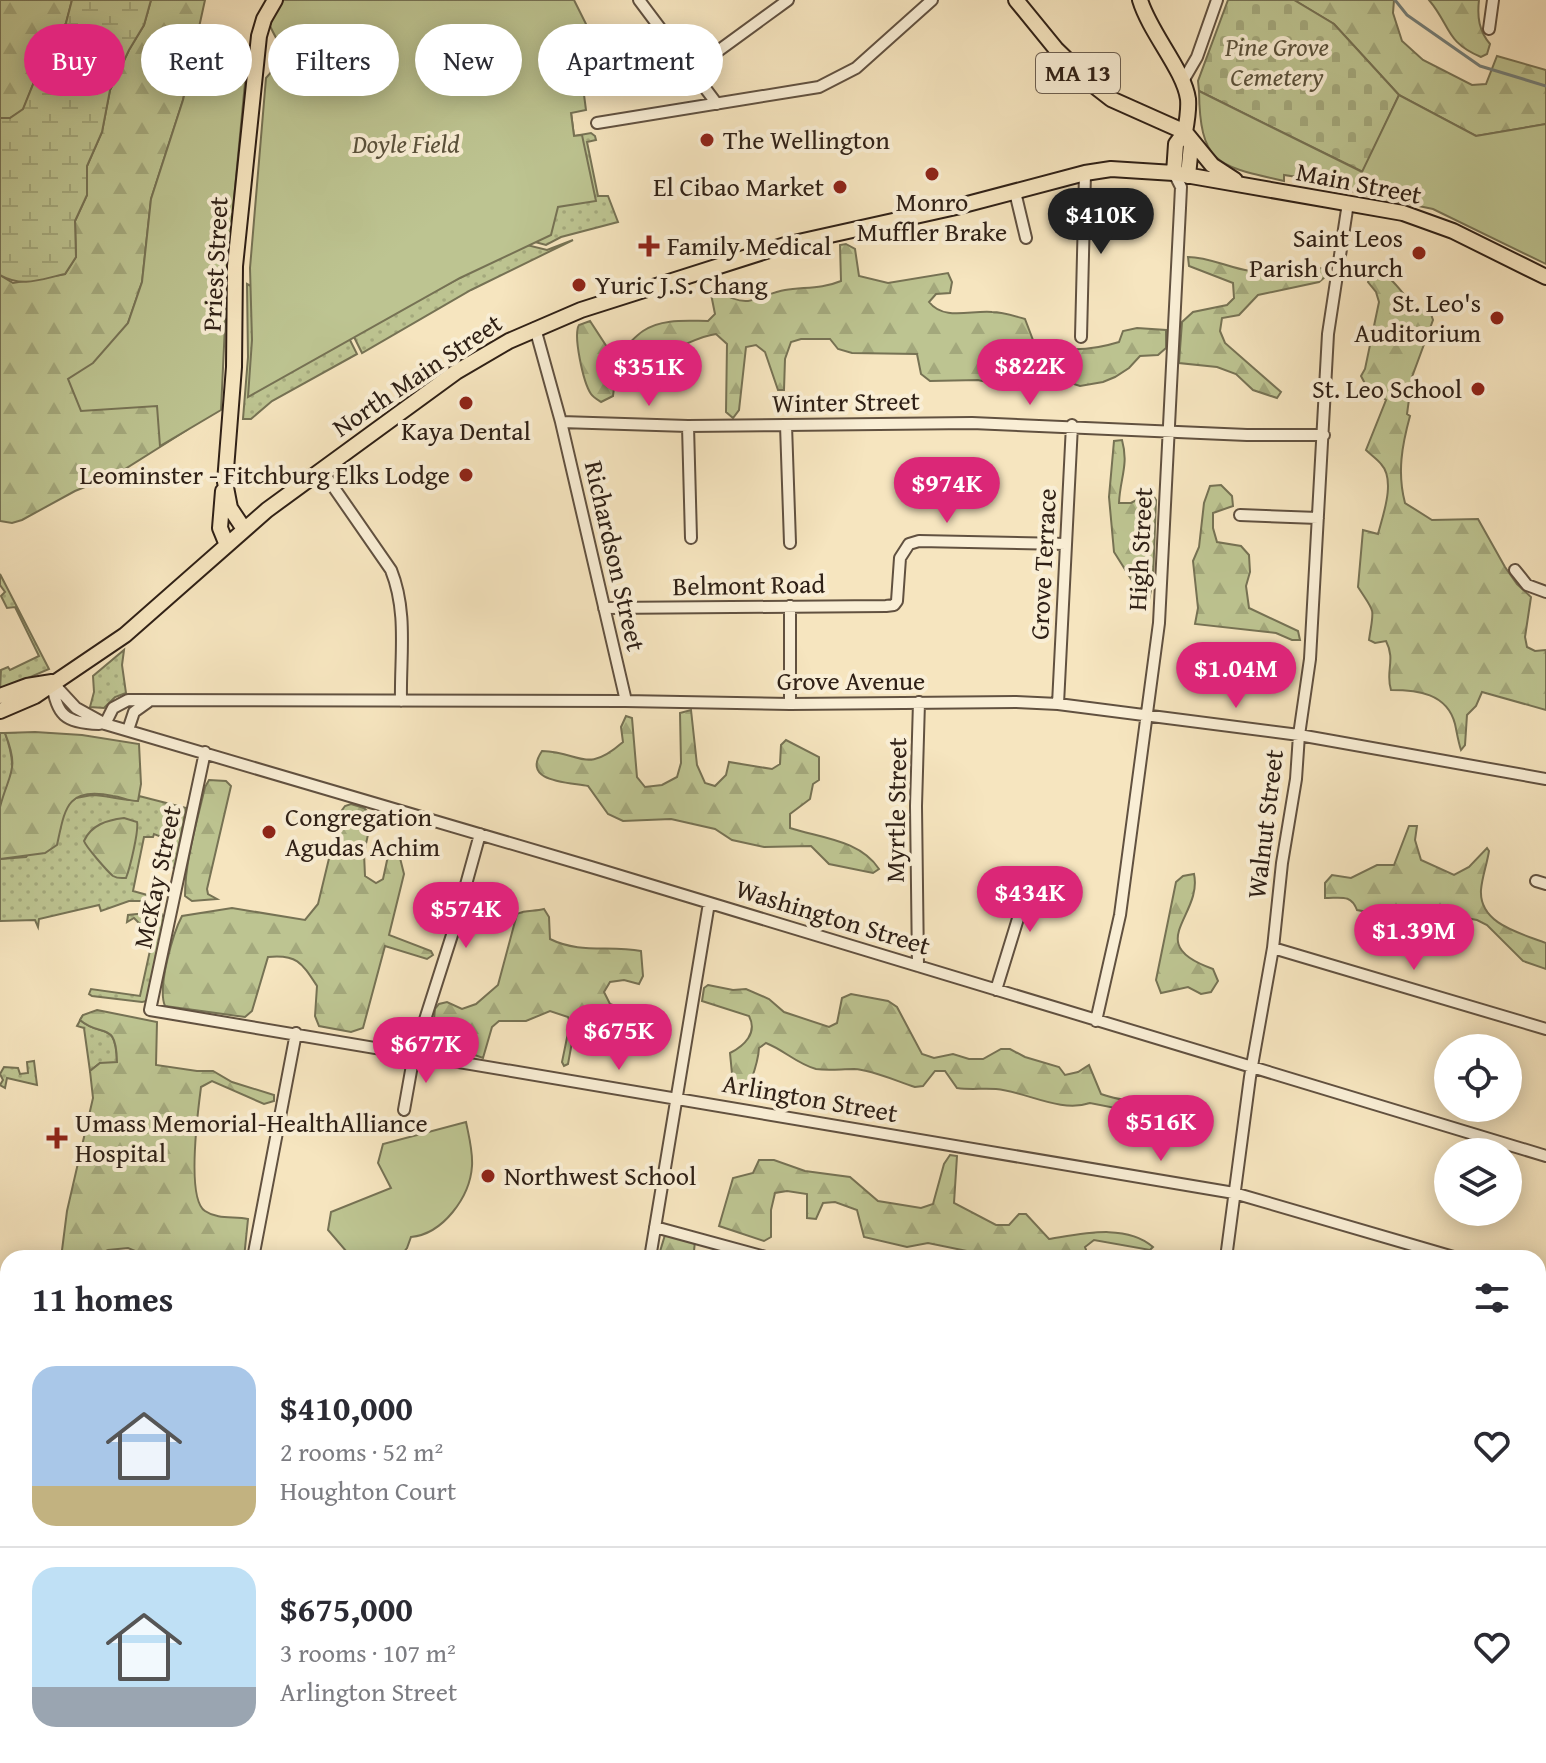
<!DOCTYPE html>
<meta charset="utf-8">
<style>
body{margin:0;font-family:"Gentium Book Plus",serif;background:#f2f2f3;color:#2b2b33;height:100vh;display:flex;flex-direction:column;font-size:30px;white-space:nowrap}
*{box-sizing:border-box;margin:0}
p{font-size:26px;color:#7c7c81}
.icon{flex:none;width:44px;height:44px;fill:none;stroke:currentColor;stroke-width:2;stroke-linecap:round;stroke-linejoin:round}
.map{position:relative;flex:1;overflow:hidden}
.drawer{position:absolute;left:0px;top:1250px;width:1546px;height:514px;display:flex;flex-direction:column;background:#fff;border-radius:24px 24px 0 0;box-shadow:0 4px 20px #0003}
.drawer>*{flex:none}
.guide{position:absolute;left:24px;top:24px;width:800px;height:72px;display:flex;gap:16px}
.tools{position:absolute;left:1434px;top:1034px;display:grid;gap:16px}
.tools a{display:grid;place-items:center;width:88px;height:88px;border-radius:50%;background:#fff;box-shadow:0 4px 20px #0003;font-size:40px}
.price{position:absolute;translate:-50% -68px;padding:0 18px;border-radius:28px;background:#db2777;color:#fff;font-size:26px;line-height:52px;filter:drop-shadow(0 2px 4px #0008)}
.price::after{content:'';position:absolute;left:50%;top:48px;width:24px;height:18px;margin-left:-12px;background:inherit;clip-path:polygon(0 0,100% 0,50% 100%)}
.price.selected{background:#222;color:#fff}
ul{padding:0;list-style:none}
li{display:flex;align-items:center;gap:24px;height:200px;padding:0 32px}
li+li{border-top:2px solid #e1e1e2}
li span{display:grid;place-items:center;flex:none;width:224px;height:160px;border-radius:24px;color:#555}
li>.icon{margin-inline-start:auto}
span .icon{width:96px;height:96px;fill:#fffc;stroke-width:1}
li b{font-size:34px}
h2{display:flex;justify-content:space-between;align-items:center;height:96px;padding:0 32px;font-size:34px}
.pill{padding:0 28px;border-radius:36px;background:#fff;box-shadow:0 4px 20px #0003;font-size:28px;line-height:72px}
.pill.selected{background:#db2777;color:#fff}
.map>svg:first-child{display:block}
.grass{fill:url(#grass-dots);stroke:#767254;stroke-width:2}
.forest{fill:url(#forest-firs);stroke:#767254;stroke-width:2}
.wetland{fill:url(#wetland-marsh);stroke:#767254;stroke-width:2}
.cemetery{fill:url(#cemetery-stones);stroke:#767254;stroke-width:2}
.green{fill:#bdc491;stroke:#767254;stroke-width:2}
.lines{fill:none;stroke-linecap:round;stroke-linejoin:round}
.stream{stroke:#737e79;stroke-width:3}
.minor-casing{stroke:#615140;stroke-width:14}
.major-casing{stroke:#2f2016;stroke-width:18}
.minor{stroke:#f9eed5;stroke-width:10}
.major{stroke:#f6e5bf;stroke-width:14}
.poi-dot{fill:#8f2418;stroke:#f9eed5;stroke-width:3}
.labels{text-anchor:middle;stroke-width:8;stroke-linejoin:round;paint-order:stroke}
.shield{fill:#f9eed5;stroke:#6c5e4f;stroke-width:2}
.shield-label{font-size:24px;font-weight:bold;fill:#2f2016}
.park-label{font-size:26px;font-style:italic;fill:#5a513b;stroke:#f9eed5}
.poi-label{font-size:26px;fill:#2f2016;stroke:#f9eed5;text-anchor:start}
.street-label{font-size:26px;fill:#2f2016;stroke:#f9eed5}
</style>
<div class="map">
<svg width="1546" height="1763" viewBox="0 0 1546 1763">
<defs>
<pattern id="grass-dots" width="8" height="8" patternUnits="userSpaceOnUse" patternTransform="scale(2)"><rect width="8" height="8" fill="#bdc491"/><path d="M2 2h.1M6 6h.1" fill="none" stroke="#a3a87c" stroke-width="1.8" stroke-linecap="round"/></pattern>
<pattern id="forest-firs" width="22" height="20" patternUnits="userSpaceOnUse" patternTransform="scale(2)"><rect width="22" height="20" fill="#bdc491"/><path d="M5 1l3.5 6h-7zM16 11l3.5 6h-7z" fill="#a3a87c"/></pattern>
<pattern id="wetland-marsh" width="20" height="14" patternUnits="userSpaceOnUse" patternTransform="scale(2)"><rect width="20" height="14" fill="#bdc491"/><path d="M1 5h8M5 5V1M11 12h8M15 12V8" fill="none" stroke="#a3a87c"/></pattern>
<pattern id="cemetery-stones" width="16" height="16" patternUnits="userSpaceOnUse" patternTransform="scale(2)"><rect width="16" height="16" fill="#bdc491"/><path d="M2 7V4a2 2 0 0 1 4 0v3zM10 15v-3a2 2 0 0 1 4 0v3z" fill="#a3a87c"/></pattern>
</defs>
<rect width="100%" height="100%" fill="#f6e5bf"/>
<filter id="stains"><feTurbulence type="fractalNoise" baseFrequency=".0025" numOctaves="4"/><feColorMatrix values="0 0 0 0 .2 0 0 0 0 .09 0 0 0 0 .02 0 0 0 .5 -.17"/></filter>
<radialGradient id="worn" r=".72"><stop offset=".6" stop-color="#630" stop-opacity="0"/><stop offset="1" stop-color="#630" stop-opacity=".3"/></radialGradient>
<path class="grass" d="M571,112L574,136L591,133L595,136L596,140L587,142L598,196H608L618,222L561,237L546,245L535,242Z
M573,240L471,290L362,353L353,335L523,244L547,250Z
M247,284L348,336L357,354L272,401L251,419H243L248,357Z
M0,574L49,669L0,690L1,670L8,667L10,670L39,656L15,607L7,608L1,596L5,592L0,585Z
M124,650L122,665L126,693L115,697L104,708L90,707L94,692L93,676Z
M0,733H5C15,761 16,779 0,807Z
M92,795C108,795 125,802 138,800L139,796L186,808L175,868L166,867L172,841L154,834L153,837H144L133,891L158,898L157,901H129L101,911L99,905L39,919L38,927L35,920L0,921V859L26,857L66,806L76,798Z
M137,914H162L165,920L147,1001L142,1002L92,996L89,994L91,989L140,996L153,937L134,918L127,922L128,915Z
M83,1015L80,1020C103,1039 116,1019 117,1063H100L90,1071L84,1028L77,1026Z
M34,1061L37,1085L7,1078L5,1088L0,1085L3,1080L0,1074L4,1067L18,1068L20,1074L28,1073L27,1062Z
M777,1756H885L880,1763H783Z"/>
<path class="forest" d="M0,0H72L66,23L40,67L23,110L10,118H0Z
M151,0H205L183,100L151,199L142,282L128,323L187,430L117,474L75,491L22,520L12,523L0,521V275L13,283L65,274L76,257L75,221L87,195V166L102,132L110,90L129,50L144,25Z
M1294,0H1394L1393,13L1402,41L1423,60L1472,85L1486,84L1497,56L1546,70V124L1476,136L1399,95L1334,24Z
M1429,0H1479C1477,17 1479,31 1490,44L1487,54L1481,57C1445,42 1451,26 1429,0Z
M846,244L855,249L859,276L888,283L948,273L952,282L950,293L936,294L929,302C944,321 971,310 992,312C1003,312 1014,316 1025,319L1033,340C1060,353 1090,351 1119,342L1123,331L1137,328L1166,330V348L1158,355L1140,356L1129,368L1115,377L1103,382L1080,386L1058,379L995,384L978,380L930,381L921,374L917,354L852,353L838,349L830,339H801L791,342L785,359L784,390H778L765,352L756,345L746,347L739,410L733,418L726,412L727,344L716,334C697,337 689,344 673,349C667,351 660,350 654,350C621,351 616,368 613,396L601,402C598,400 593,397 591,394C583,382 573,335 579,325L590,321L609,350L618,352C628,346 634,337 643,331C662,318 688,321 708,321L715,314L711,294L718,291C726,296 738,302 748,301C760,299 772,292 785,290C804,287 822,289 841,281L840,245Z
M1188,257C1209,257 1229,268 1250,271C1275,274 1300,264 1325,269V277L1319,282L1258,295L1239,315L1222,318L1220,331L1225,343L1281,392L1277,398L1253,390L1236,374L1217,367L1179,363L1182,322L1193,312L1227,305L1234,298L1233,283L1189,266Z
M1379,272C1400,280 1406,308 1431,314L1433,320L1412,377L1407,414L1410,416C1402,445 1397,473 1405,503L1432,520L1478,519L1505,567L1517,584L1531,597L1525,637L1527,647L1535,651L1546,650V710L1482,692L1476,706L1467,715L1465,745L1461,750C1458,741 1457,733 1455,724C1447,693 1417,690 1391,690C1385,672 1396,660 1386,641L1375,643L1369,640C1374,606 1376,615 1358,587L1363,530L1378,534C1383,515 1396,480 1381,464C1377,459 1371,455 1366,450L1386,400L1381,396L1371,395L1361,376L1365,369L1379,302L1376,292L1368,282L1371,274Z
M1122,440C1129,465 1120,478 1119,503H1131L1151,492L1156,500L1153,580L1149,600L1145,601L1114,552L1109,497L1114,441Z
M1221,485L1232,496L1233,506L1213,513V528L1217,542L1241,546L1249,555L1250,572L1246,586L1249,608L1298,631L1300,640H1292L1276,633L1195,624L1198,608L1193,561L1199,547L1204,503L1210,486Z
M691,710L697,765L705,783L715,786L726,775L729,762L772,769L780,764L781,745L786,740L819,757V780L813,784L810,799L790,814V828C821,838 860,840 879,869L873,873L829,864L811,846L764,847L732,840L715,829L671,819L623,821L608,814L588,786C567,782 521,782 542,751C582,752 585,775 623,742L621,727L626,716L632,718L637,777L645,787L662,785L677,777L681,763L680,713Z
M35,732L82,735L139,744L141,784L138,801C128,801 122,797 113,796C66,786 65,809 57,845L45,853L0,859C0,843 0,822 0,807C9,772 20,771 5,733Z
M209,780L226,781L231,786L207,889L208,894L217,899L192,901L185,896C185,860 197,822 205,787Z
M351,804L364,808L372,816L364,853L365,876L376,883L383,879L388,856L400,858L404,874L389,935L431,951L433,955L427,959L385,946L363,1028L351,1032L319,1026L315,1016L317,986C302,963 297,954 268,957L252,1011L245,1017L165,1006C157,988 173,933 182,916L232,908L305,920L318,904L340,813L345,806Z
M124,818L137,822C139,830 130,868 126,878C122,878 118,879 113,876C108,872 86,847 84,841C91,825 107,820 124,818Z
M1409,826H1417L1415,840L1421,860L1454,875L1469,867L1487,848L1489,851C1487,864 1482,877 1481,890C1479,924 1520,933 1546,943V969L1523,961L1487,925L1477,920L1461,917L1434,924L1357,910C1351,894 1341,898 1325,898V883L1332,875L1351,878L1377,865H1394Z
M1194,874C1203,916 1141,944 1213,969L1218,981L1211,992L1201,994L1188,987L1161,993L1156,980L1176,882L1183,876Z
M544,909L549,917L550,939C580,954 609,945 641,951L643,976L639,984L624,980L610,982L604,992L610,1004L632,1012L638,1021L633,1028C616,1018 590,1020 574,1031L568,1064L564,1066L562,1062L570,1023L568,1017L550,1011L526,1021H499L492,1027L483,1058L466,1052L461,1028L453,1023L434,1019L435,1009L439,1004L447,1002L462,1009L476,1004L498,985L517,914C526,909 534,912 544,909Z
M708,985L733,990L746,989L769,999L784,1012L829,1027L837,1023L842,998L851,994L888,1001L897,1007L922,1054L934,1058L953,1054L969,1059H983L1001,1049H1010L1025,1057L1059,1067L1065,1075L1078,1072L1089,1065L1101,1094C1125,1103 1151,1102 1175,1108L1179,1115L1176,1120L1090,1103C1060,1113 1027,1092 996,1089C982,1088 971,1090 957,1088L945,1071H935L923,1086L915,1087C896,1081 873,1070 854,1069C841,1069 829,1071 816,1069C797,1064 784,1050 766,1043L759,1048C758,1066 751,1078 746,1096L741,1098L733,1084L730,1053C744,1046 758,1033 749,1016L702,1001L704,988Z
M97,1010L157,1022L156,1065L197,1071H213L232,1082L274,1095V1101L264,1104L212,1081L201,1087C198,1110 186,1199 205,1211C218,1220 234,1216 248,1219L244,1258H152L128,1248L108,1250L91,1258H61L67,1211L93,1098L90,1071L100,1063L117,1062C116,1019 102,1039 80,1020L83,1015Z
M950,1155L957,1156L954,1203L996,1225H1009L1019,1214H1026L1049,1239C1081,1234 1126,1223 1153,1247L1150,1250L1094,1240L1085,1247L1089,1258H1001L928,1243L907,1247L864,1237L857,1210L835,1202L823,1203L816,1219L807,1218V1194L787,1191L775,1193L771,1210V1237L764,1241L719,1226L733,1178L753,1173L759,1160H774L805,1171L850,1177L878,1201L921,1208L933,1204L944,1164Z
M665,1235L695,1241L694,1251L688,1258H658Z
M0,1312H8V1438L0,1422Z
M8,1534V1756H18L14,1763H0V1536Z
M1311,1756H1428L1422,1763H1297Z"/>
<path class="wetland" d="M72,0H151L144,25L129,50L110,90L102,132L87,166V195L75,221L76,257L65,274C41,279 23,288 0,275V118H10L23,109L40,67L66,23Z"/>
<path class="cemetery" d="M1228,0H1294L1334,24L1399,95L1363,172L1199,91L1198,81Z"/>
<path class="green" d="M283,0H574L607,66L581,72L586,110L571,113L574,136L582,135L596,201L558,207L551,235L460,278L248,397L252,340L250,268L266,78C291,50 284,56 270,26L274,14Z
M196,46L248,51L228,262L221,410L160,446L157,406L81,411L68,379L93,363L128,323L142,282L151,199L183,100Z
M1199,91L1362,172L1399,95L1476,136L1546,124V264L1433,209L1356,193L1352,191L1348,185L1284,175V181C1218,166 1200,165 1199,91Z
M466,1122C469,1137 473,1151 472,1166C470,1197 443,1234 411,1237L407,1248L399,1258H352L328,1230L331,1212L391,1188L378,1163L383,1144Z"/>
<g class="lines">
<path class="stream" d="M1395,0L1407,15L1480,66L1546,86"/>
<defs>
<path id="minor" d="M639,0L717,104
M1489,29L1493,0
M692,70L788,0
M1183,81L1197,57L1217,0
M597,123L819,87L856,68L932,0
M1015,192L1026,238
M535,328L561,422L626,701
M1081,337L1085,173
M561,422L688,426L972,423L1247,435H1324
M786,425L790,543
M688,426L691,538
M321,469L391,570C408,612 400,657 401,701
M1240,515L1318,518
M1515,570L1527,585L1546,592
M604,608L886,606L894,605L897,601L900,558L909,544L919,541L1066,544
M52,682L76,708L105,724L591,867L1546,1156
M52,682C56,715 65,723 99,724
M790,704V606
M1058,704L1072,425
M105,724L113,708L128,700L625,701L790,704L1016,702L1058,704L1299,735L1546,779
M128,730L134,712L148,702
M205,752L150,1010L1234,1193L1457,1258
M1536,881L1546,884
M1273,948L1546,1029
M918,966L916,806L919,702
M996,990L1032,873
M1096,1021L1120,915L1159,623L1180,208L1181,187L1174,173
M404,1110L414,1054L452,935L480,834
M655,1227L769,1258
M253,1258L296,1033
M650,1258L709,903
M1226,1258L1250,1077L1273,948L1282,863L1296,779L1299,735L1310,659L1328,334L1348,203
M1538,1282L1546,1285
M1538,1353L1546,1332
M1538,1430L1546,1435
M0,1479L8,1477
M1538,1551L1546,1557
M238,1756L239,1763
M767,1756L775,1763
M1047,1756L1057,1763
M140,1763L150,1756
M1163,1763L1173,1756"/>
<path id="major" d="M1016,0L1056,49L1093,85L1111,99L1185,132L1212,165L1235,180
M1140,0C1150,33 1184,70 1188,99C1189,110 1187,121 1185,132
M1187,135L1191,145L1188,176
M1174,173L1176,144L1185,132
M223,491L220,528L227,545
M244,529L230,508L225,482L234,367L235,266L259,36L264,19L275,0
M0,696L27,686L52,682
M0,711L35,696L125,635L267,510L456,372L509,341L581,310L785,245L956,207L1085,173L1111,169L1174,173L1403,213L1453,231L1546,277
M1538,1734L1546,1725
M1509,1763L1516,1756"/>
</defs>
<use href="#minor" class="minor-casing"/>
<use href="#major" class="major-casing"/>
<use href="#minor" class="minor"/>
<use href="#major" class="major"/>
</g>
<g class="poi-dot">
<circle cx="707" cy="140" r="8"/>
<circle cx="932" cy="174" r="8"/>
<circle cx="840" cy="187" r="8"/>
<path d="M645 234h8v8h8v8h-8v8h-8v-8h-8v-8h8z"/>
<circle cx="1419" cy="253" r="8"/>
<circle cx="579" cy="285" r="8"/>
<circle cx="1497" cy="318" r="8"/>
<circle cx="1478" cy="389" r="8"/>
<circle cx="466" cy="403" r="8"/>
<circle cx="466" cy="475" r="8"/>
<circle cx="269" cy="832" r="8"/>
<path d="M53 1126h8v8h8v8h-8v8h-8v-8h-8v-8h8z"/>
<circle cx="488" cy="1176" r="8"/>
</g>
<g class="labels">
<rect class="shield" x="1036" y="53" width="84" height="40" rx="6"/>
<g class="shield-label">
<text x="1078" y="81">MA 13</text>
</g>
<g class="park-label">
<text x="1277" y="56">Pine Grove<tspan x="1277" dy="30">Cemetery</tspan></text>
<text x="406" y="153">Doyle Field</text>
</g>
<g class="poi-label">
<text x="723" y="149">The Wellington</text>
<text x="824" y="196" text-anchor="end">El Cibao Market</text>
<text x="932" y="211" text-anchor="middle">Monro<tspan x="932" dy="30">Muffler Brake</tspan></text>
<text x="1403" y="247" text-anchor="end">Saint Leos<tspan x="1403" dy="30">Parish Church</tspan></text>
<text x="667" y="255">Family Medical</text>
<text x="595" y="294">Yuric J.S. Chang</text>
<text x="1481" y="312" text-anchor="end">St. Leo's<tspan x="1481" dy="30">Auditorium</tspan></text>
<text x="1462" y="398" text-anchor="end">St. Leo School</text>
<text x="466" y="440" text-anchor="middle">Kaya Dental</text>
<text x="450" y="484" text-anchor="end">Leominster - Fitchburg Elks Lodge</text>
<text x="285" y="826">Congregation<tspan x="285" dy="30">Agudas Achim</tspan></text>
<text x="75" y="1132">Umass Memorial-HealthAlliance<tspan x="75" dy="30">Hospital</tspan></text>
<text x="504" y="1185">Northwest School</text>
</g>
<g class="street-label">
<text transform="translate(1359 183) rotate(11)" y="9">Main Street</text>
<text transform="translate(215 264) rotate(-87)" y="9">Priest Street</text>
<text transform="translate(417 375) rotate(-34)" y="9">North Main Street</text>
<text transform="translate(846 402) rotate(-1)" y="9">Winter Street</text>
<text transform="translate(1140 549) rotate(-87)" y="9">High Street</text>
<text transform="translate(615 556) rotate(77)" y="9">Richardson Street</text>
<text transform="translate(1043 564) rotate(-87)" y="9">Grove Terrace</text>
<text transform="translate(749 585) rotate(-1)" y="9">Belmont Road</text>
<text x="851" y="690">Grove Avenue</text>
<text transform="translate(896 810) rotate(-89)" y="9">Myrtle Street</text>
<text transform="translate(1265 824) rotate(-83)" y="9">Walnut Street</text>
<text transform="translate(157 877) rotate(-78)" y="9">McKay Street</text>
<text transform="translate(833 917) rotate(17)" y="9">Washington Street</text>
<text transform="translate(810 1098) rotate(10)" y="9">Arlington Street</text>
</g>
</g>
<rect width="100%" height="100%" filter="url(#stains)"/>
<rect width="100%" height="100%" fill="url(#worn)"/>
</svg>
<div class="tools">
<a><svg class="icon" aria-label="locate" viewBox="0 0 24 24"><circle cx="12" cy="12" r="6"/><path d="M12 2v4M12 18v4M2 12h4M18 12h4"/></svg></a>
<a><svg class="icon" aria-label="layers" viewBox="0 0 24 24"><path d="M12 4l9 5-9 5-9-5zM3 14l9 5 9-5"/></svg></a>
</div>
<b class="price selected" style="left:1101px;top:256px">$410K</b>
<b class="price" style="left:1030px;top:407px">$822K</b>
<b class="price" style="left:649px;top:408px">$351K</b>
<b class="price" style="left:947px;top:525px">$974K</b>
<b class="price" style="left:1236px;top:710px">$1.04M</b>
<b class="price" style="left:1030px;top:934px">$434K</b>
<b class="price" style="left:466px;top:950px">$574K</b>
<b class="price" style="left:1414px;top:972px">$1.39M</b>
<b class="price" style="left:619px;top:1072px">$675K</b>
<b class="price" style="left:426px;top:1085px">$677K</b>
<b class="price" style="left:1161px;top:1163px">$516K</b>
<div class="guide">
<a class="pill selected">Buy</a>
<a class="pill">Rent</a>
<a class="pill">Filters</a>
<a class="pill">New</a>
<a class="pill">Apartment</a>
</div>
<section class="drawer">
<h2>11 homes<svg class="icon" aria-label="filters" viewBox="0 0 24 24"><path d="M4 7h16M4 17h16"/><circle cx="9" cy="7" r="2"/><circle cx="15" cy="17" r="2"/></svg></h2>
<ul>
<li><span style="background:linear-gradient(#a9c7e8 75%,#c2b280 0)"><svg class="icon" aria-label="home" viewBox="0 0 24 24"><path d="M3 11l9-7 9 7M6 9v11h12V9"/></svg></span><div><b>$410,000</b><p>2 rooms · 52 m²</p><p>Houghton Court</p></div><svg class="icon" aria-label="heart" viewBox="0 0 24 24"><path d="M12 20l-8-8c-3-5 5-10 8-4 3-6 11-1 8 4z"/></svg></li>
<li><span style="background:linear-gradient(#bfe0f5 75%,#9aa5b1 0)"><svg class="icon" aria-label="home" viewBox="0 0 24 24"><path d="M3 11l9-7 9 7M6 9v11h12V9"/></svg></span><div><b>$675,000</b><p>3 rooms · 107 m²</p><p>Arlington Street</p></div><svg class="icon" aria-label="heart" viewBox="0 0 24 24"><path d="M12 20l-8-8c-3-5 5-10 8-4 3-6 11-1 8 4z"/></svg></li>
</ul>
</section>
</div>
